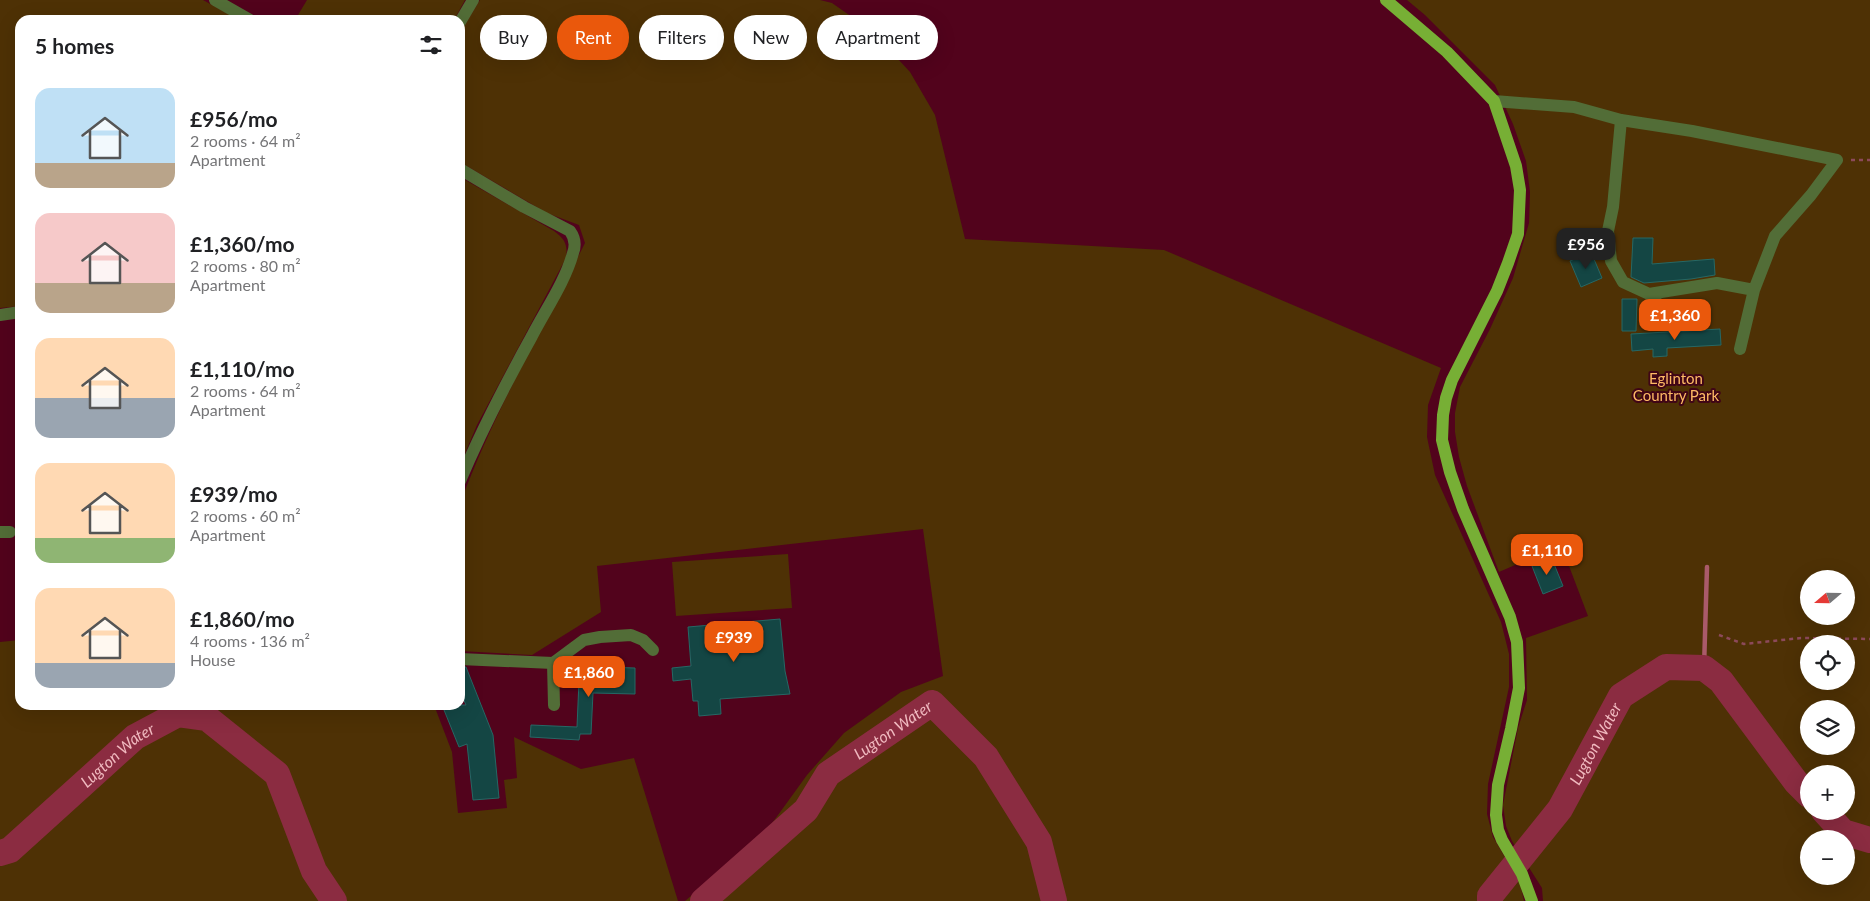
<!DOCTYPE html>
<meta charset="utf-8">
<style>
body{margin:0;font-family:Lato,sans-serif;background:#f6f6f6;color:#202124;height:100vh;display:flex;flex-direction:column;font-size:19px;white-space:nowrap}
*{box-sizing:border-box;margin:0}
p{font-size:16px;color:#757577}
.icon{flex:none;width:28px;height:28px;fill:none;stroke:currentColor;stroke-width:2;stroke-linecap:round;stroke-linejoin:round}
.map{position:relative;flex:1;overflow:hidden}
.details{position:absolute;left:15px;top:15px;width:450px;height:695px;display:flex;flex-direction:column;background:#fff;border-radius:15px;box-shadow:0 5px 20px #0002}
.details>*{flex:none}
.guide{position:absolute;left:480px;top:15px;width:475px;height:45px;display:flex;gap:10px}
.needle{width:32px;rotate:250deg}
.controls{position:absolute;left:1800px;top:570px;display:grid;gap:10px}
.controls a{display:grid;place-items:center;width:55px;height:55px;border-radius:50%;background:#fff;box-shadow:0 5px 20px #0002;font-size:25px}
.price{position:absolute;translate:-50% -42px;padding:0 11px;border-radius:10px;background:#ea580c;color:#fff;font-size:16px;line-height:32px;filter:drop-shadow(0 1px 2px #0008)}
.price::after{content:'';position:absolute;left:50%;top:30px;width:15px;height:11px;margin-left:-8px;background:inherit;clip-path:polygon(0 0,100% 0,50% 100%)}
.price.active{background:#222;color:#fff}
ul{padding:0;list-style:none}
li{display:flex;align-items:center;gap:15px;height:125px;padding:0 20px}
li span{display:grid;place-items:center;flex:none;width:140px;height:100px;border-radius:15px;color:#555}
li>.icon{margin-inline-start:auto}
span .icon{width:60px;height:60px;fill:#fffc;stroke-width:1}
li b{font-size:21px}
h2{display:flex;justify-content:space-between;align-items:center;height:60px;padding:0 20px;font-size:21px}
.tag{padding:0 18px;border-radius:22px;background:#fff;box-shadow:0 5px 20px #0002;font-size:18px;line-height:45px}
.tag.active{background:#ea580c;color:#fff}
.map>svg:first-child{display:block}
.green{fill:#4e3105;fill-rule:evenodd}
.lines{fill:none;stroke-linecap:round;stroke-linejoin:round}
.stream{stroke:#aa5a6a;stroke-width:4.5}
.river{stroke:#8b2c41;stroke-width:26}
.building{fill:#144644;stroke:#266865}
.path{stroke:#8c495a;stroke-width:2.5;stroke-dasharray:4 4;stroke-linecap:butt}
.minor{stroke:#526d37;stroke-width:12}
.major{stroke:#77af35;stroke-width:12}
.labels{text-anchor:middle;stroke-width:4;stroke-linejoin:round;paint-order:stroke}
.park-label{font-size:15px;fill:#fdba65;stroke:#400516}
.water-label{font-size:16px;font-style:italic;fill:#f0b9bf;stroke:#400516}
</style>
<div class="map">
<svg width="1870" height="901" viewBox="0 0 1870 901">
<rect width="100%" height="100%" fill="#52031c"/>
<path class="green" d="M0,0H203L239,20H20V306L0,308Z
M307,0H465L454,20H295Z
M480,0H820L832,3L872,31L910,72L935,115L965,239L1164,250L1441,368L1428,405L1427,437L1435,475L1501,622L1509,654V687L1488,784L1487,814L1493,837L1520,883L1524,901H685L765,833L807,775L844,733L901,692L943,676L923,529L597,566L601,612L532,655L460,651V504C493,414 542,329 585,243L579,225L547,213L460,162V33Z
M1407,0H1870V901H1543L1542,888L1512,841L1506,826L1503,805L1518,728L1527,700L1526,638L1588,616L1561,545L1499,572L1467,486L1459,457L1455,432V413L1460,387L1490,329L1513,278L1529,223L1530,192L1526,161L1513,124L1495,85L1425,15ZM1809,579H1846V616H1809ZM1809,644H1846V681H1809ZM1809,709H1846V746H1809ZM1809,774H1846V811H1809ZM1809,839H1846V876H1809Z
M460,177L554,231C565,239 568,245 566,258L477,425L460,465Z
M20,328V486L15,409L16,333Z
M788,554L792,608L676,616L672,562Z
M20,640V705H434L452,752L458,813L507,808L504,780L517,778L514,737L581,769L634,758L678,901H0V642Z"/>
<g class="lines">
<path class="stream" d="M1704,668L1707,567"/>
<g class="river">
<path d="M1824,811L1843,832L1870,840"/>
<path id="s1" d="M0,853L10,850L135,737L178,714L207,718L277,774L314,871L334,901"/>
<path id="s2" d="M703,901L806,810L828,774L932,703L986,757L1039,842L1054,901"/>
<path id="s3" d="M1490,901V896L1560,809L1621,696L1666,667L1704,668L1721,681L1796,782L1809,795"/>
</g>
</g>
<path class="building" d="M1633,238H1653L1652,264L1714,259L1715,275L1691,279L1644,283L1631,277Z
M1591,252L1602,278L1581,287L1570,261Z
M1622,299H1637L1636,331H1622Z
M1720,329L1721,345L1667,348V356L1653,357V349L1632,351L1631,334Z
M1552,559L1563,586L1543,594L1532,566Z
M780,619L785,671L790,694L720,699L721,714L699,716L698,701H693L691,679L673,681L672,668L691,666L688,627Z
M570,666L635,668V694L593,693L591,734H580L579,740L530,737L531,725L577,727L579,681H569Z
M460,667H466L493,735L499,798L473,800L467,744L459,747L442,705H466L460,691Z"/>
<g class="lines">
<path class="path" d="M1851,160H1870
M1719,635L1744,644L1801,638L1870,639"/>
<path class="minor" d="M215,0L250,20
M460,22L473,0
M1494,101L1574,107L1621,120L1692,131L1837,160L1811,195L1775,236L1754,290L1740,349
M1621,120L1613,207L1608,231L1611,261L1623,282L1649,294L1717,283L1754,290
M460,169L524,207L570,231C575,238 576,245 573,253C565,282 546,309 532,336C506,383 481,431 460,481
M1649,294L1656,301L1665,325
M0,315L20,312
M0,532H10
M460,659L553,663
M554,705L553,663L584,640L600,637L631,635L643,640L653,650"/>
<path class="major" d="M1386,0L1447,52L1494,101L1516,166L1520,190L1518,234L1508,263L1497,291L1452,380L1446,398L1443,415L1442,440L1450,472L1463,509L1510,617L1517,642L1519,688L1511,729L1498,785L1496,815L1498,830L1502,840L1522,874L1532,901"/>
</g>
<g class="labels">
<g class="park-label">
<text x="1676" y="384">Eglinton<tspan x="1676" dy="17">Country Park</tspan></text>
</g>
<g class="water-label">
<text dy="6" stroke="none"><textPath href="#s2" startOffset="258">Lugton Water</textPath></text>
<text dy="6" stroke="none"><textPath href="#s3" startOffset="191">Lugton Water</textPath></text>
<text dy="6" stroke="none"><textPath href="#s1" startOffset="154">Lugton Water</textPath></text>
</g>
</g>
</svg>
<div class="controls">
<a><svg class="needle" viewBox="-14 -14 28 28"><path d="M0-13l5 13h-10z" fill="#e53935"/><path d="M0 13l5-13h-10z" fill="#757577"/></svg></a>
<a><svg class="icon" aria-label="locate" viewBox="0 0 24 24"><circle cx="12" cy="12" r="6"/><path d="M12 2v4M12 18v4M2 12h4M18 12h4"/></svg></a>
<a><svg class="icon" aria-label="layers" viewBox="0 0 24 24"><path d="M12 4l9 5-9 5-9-5zM3 14l9 5 9-5"/></svg></a>
<a>+</a>
<a>−</a>
</div>
<b class="price active" style="left:1586px;top:270px">£956</b>
<b class="price" style="left:1675px;top:341px">£1,360</b>
<b class="price" style="left:1547px;top:576px">£1,110</b>
<b class="price" style="left:734px;top:663px">£939</b>
<b class="price" style="left:589px;top:698px">£1,860</b>
<div class="guide">
<a class="tag">Buy</a>
<a class="tag active">Rent</a>
<a class="tag">Filters</a>
<a class="tag">New</a>
<a class="tag">Apartment</a>
</div>
<section class="details">
<h2>5 homes<svg class="icon" aria-label="filters" viewBox="0 0 24 24"><path d="M4 7h16M4 17h16"/><circle cx="9" cy="7" r="2"/><circle cx="15" cy="17" r="2"/></svg></h2>
<ul>
<li><span style="background:linear-gradient(#bfe0f5 75%,#b9a48a 0)"><svg class="icon" aria-label="home" viewBox="0 0 24 24"><path d="M3 11l9-7 9 7M6 9v11h12V9"/></svg></span><div><b>£956/mo</b><p>2 rooms · 64 m²</p><p>Apartment</p></div></li>
<li><span style="background:linear-gradient(#f6c9c9 70%,#b9a48a 0)"><svg class="icon" aria-label="home" viewBox="0 0 24 24"><path d="M3 11l9-7 9 7M6 9v11h12V9"/></svg></span><div><b>£1,360/mo</b><p>2 rooms · 80 m²</p><p>Apartment</p></div></li>
<li><span style="background:linear-gradient(#ffd9b3 60%,#9aa5b1 0)"><svg class="icon" aria-label="home" viewBox="0 0 24 24"><path d="M3 11l9-7 9 7M6 9v11h12V9"/></svg></span><div><b>£1,110/mo</b><p>2 rooms · 64 m²</p><p>Apartment</p></div></li>
<li><span style="background:linear-gradient(#ffd9b3 75%,#8fb573 0)"><svg class="icon" aria-label="home" viewBox="0 0 24 24"><path d="M3 11l9-7 9 7M6 9v11h12V9"/></svg></span><div><b>£939/mo</b><p>2 rooms · 60 m²</p><p>Apartment</p></div></li>
<li><span style="background:linear-gradient(#ffd9b3 75%,#9aa5b1 0)"><svg class="icon" aria-label="home" viewBox="0 0 24 24"><path d="M3 11l9-7 9 7M6 9v11h12V9"/></svg></span><div><b>£1,860/mo</b><p>4 rooms · 136 m²</p><p>House</p></div></li>
</ul>
</section>
</div>
